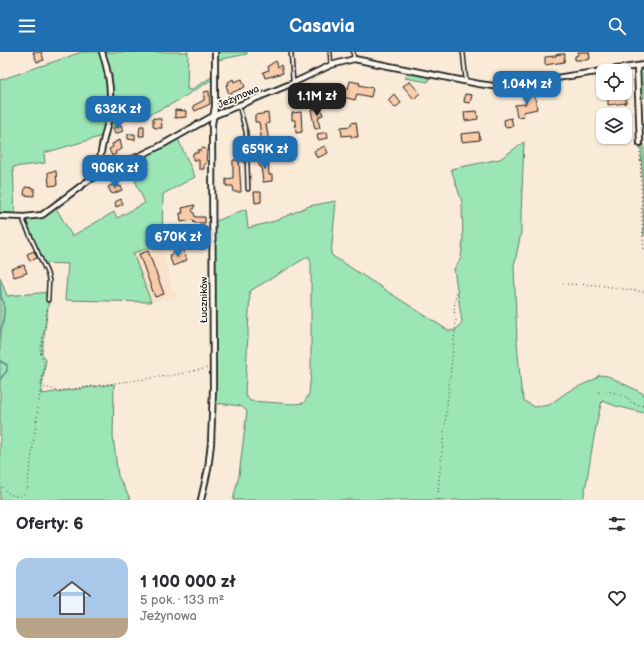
<!DOCTYPE html>
<html lang="pl">
<meta charset="utf-8">
<style>
body{margin:0;font-family:"Balsamiq Sans",sans-serif;background:#f7f7f7;color:#2b2b33;height:100vh;display:flex;flex-direction:column;font-size:15px;white-space:nowrap}
*{box-sizing:border-box;margin:0}
p{font-size:13px;color:#7c7c81}
.icon{flex:none;width:22px;height:22px;fill:none;stroke:currentColor;stroke-width:2;stroke-linecap:round;stroke-linejoin:round}
.map{position:relative;height:448px;overflow:hidden}
.sheet{display:flex;flex-direction:column;background:#fff;flex:1}
.sheet>*{flex:none}
.tools{position:absolute;left:596px;top:12px;display:grid;gap:8px}
.tools a{display:grid;place-items:center;width:36px;height:36px;border-radius:8px;background:#fff;box-shadow:0 1px 3px #0004;font-size:20px}
.price{position:absolute;translate:-50% -34px;padding:0 9px;border-radius:8px;background:#1f6fb2;color:#fff;font-size:13px;line-height:26px;filter:drop-shadow(0 1px 2px #0008)}
.price::after{content:'';position:absolute;left:50%;top:24px;width:12px;height:9px;margin-left:-6px;background:inherit;clip-path:polygon(0 0,100% 0,50% 100%)}
.price.selected{background:#222;color:#fff}
ul{padding:0;list-style:none}
li{display:flex;align-items:center;gap:12px;height:100px;padding:0 16px}
li span{display:grid;place-items:center;flex:none;width:112px;height:80px;border-radius:12px;color:#555}
li>.icon{margin-inline-start:auto}
span .icon{width:48px;height:48px;fill:#fffc;stroke-width:1}
li b{font-size:17px}
h2{display:flex;justify-content:space-between;align-items:center;height:48px;padding:0 16px;font-size:17px}
header{display:flex;justify-content:space-between;align-items:center;height:52px;padding:0 16px;background:#1f6fb2;color:#fff;font-size:18px;font-weight:700}
.map>svg:first-child{display:block}
.built{fill:#fae1ca}
.green{fill:#9ce6b5;stroke:#5c8168;fill-rule:evenodd}
.lines{fill:none;stroke-linecap:round;stroke-linejoin:round}
.stream{stroke:#598791;stroke-width:1.5}
.building{fill:#f9cba8;stroke:#1c1c1c}
.lane-casing{stroke:#1c1c1c;stroke-width:5.5}
.street-casing{stroke:#1c1c1c;stroke-width:8}
.path{stroke:#1c1c1c;stroke-width:1;stroke-dasharray:1 3;stroke-linecap:butt}
.lane{stroke:#fbf7ec;stroke-width:2.5}
.street{stroke:#fbf7ec;stroke-width:4.5}
.labels{text-anchor:middle;stroke-width:3.5;stroke-linejoin:round;paint-order:stroke}
.street-label{font-size:10px;fill:#1c1c1c;stroke:#fbf7ec}
</style>
<header><svg class="icon" aria-label="menu" viewBox="0 0 24 24"><path d="M4 6h16M4 12h16M4 18h16"/></svg>Casavia<svg class="icon" aria-label="search" viewBox="0 0 24 24"><circle cx="10" cy="10" r="6"/><path d="M15 15l6 6"/></svg></header>
<div class="map">
<svg width="644" height="448" viewBox="0 0 644 448">
<rect width="100%" height="100%" fill="#faead8"/>
<filter id="ink" filterUnits="userSpaceOnUse"><feTurbulence type="fractalNoise" baseFrequency=".025" numOctaves="2"/><feDisplacementMap in="SourceGraphic" scale="8" xChannelSelector="R" yChannelSelector="G"/><feConvolveMatrix kernelMatrix="1 2 1 2 8 2 1 2 1" color-interpolation-filters="sRGB"/></filter>
<g filter="url(#ink)">
<path class="built" d="M162,192L172,238L176,242L177,245L151,250L133,201Z"/>
<path class="green" d="M82,0H101L105,15L109,51L103,84L44,101L45,111L13,115L15,162H0V28Z
M103,0H188L187,37L191,38L213,24V27L172,52L137,68V62L108,76L111,62Z
M217,0H247V2L217,8Z
M639,18H644V46H639Z
M413,21L429,25L428,30L405,26L408,23Z
M178,87L195,125L163,142L162,192L133,201L151,250L65,248L68,212L44,211L26,168L41,166L56,156L72,184L114,160L117,166L145,151L128,112Z
M524,90L521,163V181L514,214L517,290L521,337L524,349L535,355L549,353L567,340L595,327L599,323L608,324L644,342V361L616,354L602,349C593,381 590,415 583,448H233L239,423L247,359L241,354L215,351L214,170L246,157L248,176L275,169L309,154L336,149L331,203L449,279L456,278L462,270L454,217L461,206L463,188L462,150L451,117L500,107ZM309,204L311,211V320L309,342L304,351L294,352L250,349L245,343L250,239Z
M641,92H644V184Z
M0,225L7,244L50,240L42,300V302L46,307L41,342L114,332L113,385L118,424L131,448H0Z"/>
<g class="lines">
<path class="stream" d="M0,231L1,245L4,251V259L3,271L0,282
M0,309L7,313V319L0,327"/>
</g>
<path class="building" d="M33,0H41L44,8L37,10Z
M578,0H589L590,7H587V8H575V4L578,3Z
M560,2H565L564,10L545,13V5L556,4V3Z
M276,9L278,15L281,13L283,21L265,26L263,20L269,18L268,14Z
M233,27L234,30L242,27L245,35L229,42L226,33L229,32L228,30Z
M350,29L360,31L359,33L373,36L371,45L357,42L355,48L339,44L341,35L348,37Z
M409,30H410L420,41L414,47L403,34Z
M209,39L210,52L195,59L193,54L204,48V40Z
M534,41L537,57L523,60L524,64L517,65L515,53L526,52L524,43Z
M611,41L623,42V46H626V51L608,53V47Z
M394,42L401,51L395,56L388,48Z
M465,42L472,43L470,51L464,50Z
M321,56L323,63L319,64V67H318L320,76L315,77L311,58Z
M175,58L186,59V65L175,66Z
M477,59L478,67L465,69L464,60Z
M301,60L302,80L296,81L295,68H292V61Z
M268,61L269,71L266,72L269,90L262,91L259,70H255V63Z
M153,66L161,67L162,76H155V75H153Z
M511,66L513,74L505,75L504,68Z
M356,70L358,85H351V83L342,84L341,75L351,74V71Z
M121,73L123,79L115,82L113,76Z
M140,74H144V84H139Z
M327,80L328,86L318,88L317,82Z
M479,80L480,88L462,90L461,82Z
M128,82H135V88L128,87Z
M120,88L122,97L115,100L116,102L112,104L109,97L113,95L112,92L115,91V90Z
M325,94L328,101L317,106L314,99Z
M202,96L206,97L207,98L206,112H204V117H199V108H193V101H198V98H201Z
M259,106H268L269,123H272V129L263,130L261,114H259Z
M233,108H239L241,140H234L233,134H226V127L233,126Z
M56,119L57,133L49,134L48,120Z
M117,131L119,135L121,134L122,138L113,142L112,141H111L108,135Z
M25,135L34,136V144L24,143Z
M254,140H261V150L255,151Z
M121,147L123,152L116,155L115,150Z
M195,153L192,159L194,161L195,165H205V171H194L193,168L181,170L180,161H183L182,156Z
M197,183L198,185L200,184L203,190L192,195L188,186Z
M183,198L187,208L173,214L169,203Z
M34,199L37,206L30,209L27,202Z
M148,199L164,242L155,245L139,202Z
M24,213L27,221L14,225L11,217Z"/>
<g class="lines">
<defs>
<path id="lane" d="M291,0L293,30
M330,0L331,13
M353,0L354,7
M463,0L466,29
M239,54L246,80L248,137
M24,165V170L47,221L49,228L48,248"/>
<path id="street" d="M637,14L640,91
M100,123C98,103 105,84 109,65C112,44 109,20 102,0
M0,164L24,165L42,163L89,128L160,94L213,64L293,31L331,13L354,7L479,32L501,35L569,24L644,13
M201,448L208,417L211,391L213,337L212,72L215,55V0"/>
</defs>
<use href="#lane" class="lane-casing"/>
<use href="#street" class="street-casing"/>
<path class="path" d="M640,96L642,170L644,201
M563,232L597,233L644,240
M41,338L46,335L57,339L174,323L208,316
M598,340L608,339L620,342L628,346L632,351L644,354
M0,432C6,440 11,445 21,444L27,439L44,311L40,300L48,252
M438,448L439,428L456,268L454,258L456,239"/>
<use href="#lane" class="lane"/>
<use href="#street" class="street"/>
</g>
</g>
<g class="labels">
<g class="street-label">
<text transform="translate(238 44) rotate(-23)" y="4">Jeżynowa</text>
<text transform="translate(203 248) rotate(-90)" y="4">Łuczników</text>
</g>
</g>
</svg>
<div class="tools">
<a><svg class="icon" aria-label="locate" viewBox="0 0 24 24"><circle cx="12" cy="12" r="6"/><path d="M12 2v4M12 18v4M2 12h4M18 12h4"/></svg></a>
<a><svg class="icon" aria-label="layers" viewBox="0 0 24 24"><path d="M12 4l9 5-9 5-9-5zM3 14l9 5 9-5"/></svg></a>
</div>
<b class="price" style="left:527px;top:53px">1.04M zł</b>
<b class="price selected" style="left:317px;top:65px">1.1M zł</b>
<b class="price" style="left:118px;top:78px">632K zł</b>
<b class="price" style="left:265px;top:118px">659K zł</b>
<b class="price" style="left:115px;top:137px">906K zł</b>
<b class="price" style="left:178px;top:206px">670K zł</b>
</div>
<section class="sheet">
<h2>Oferty: 6<svg class="icon" aria-label="filters" viewBox="0 0 24 24"><path d="M4 7h16M4 17h16"/><circle cx="9" cy="7" r="2"/><circle cx="15" cy="17" r="2"/></svg></h2>
<ul>
<li><span style="background:linear-gradient(#a9c7e8 75%,#b9a48a 0)"><svg class="icon" aria-label="home" viewBox="0 0 24 24"><path d="M3 11l9-7 9 7M6 9v11h12V9"/></svg></span><div><b>1 100 000 zł</b><p>5 pok. · 133 m²</p><p>Jeżynowa</p></div><svg class="icon" aria-label="heart" viewBox="0 0 24 24"><path d="M12 20l-8-8c-3-5 5-10 8-4 3-6 11-1 8 4z"/></svg></li>
</ul>
</section>
